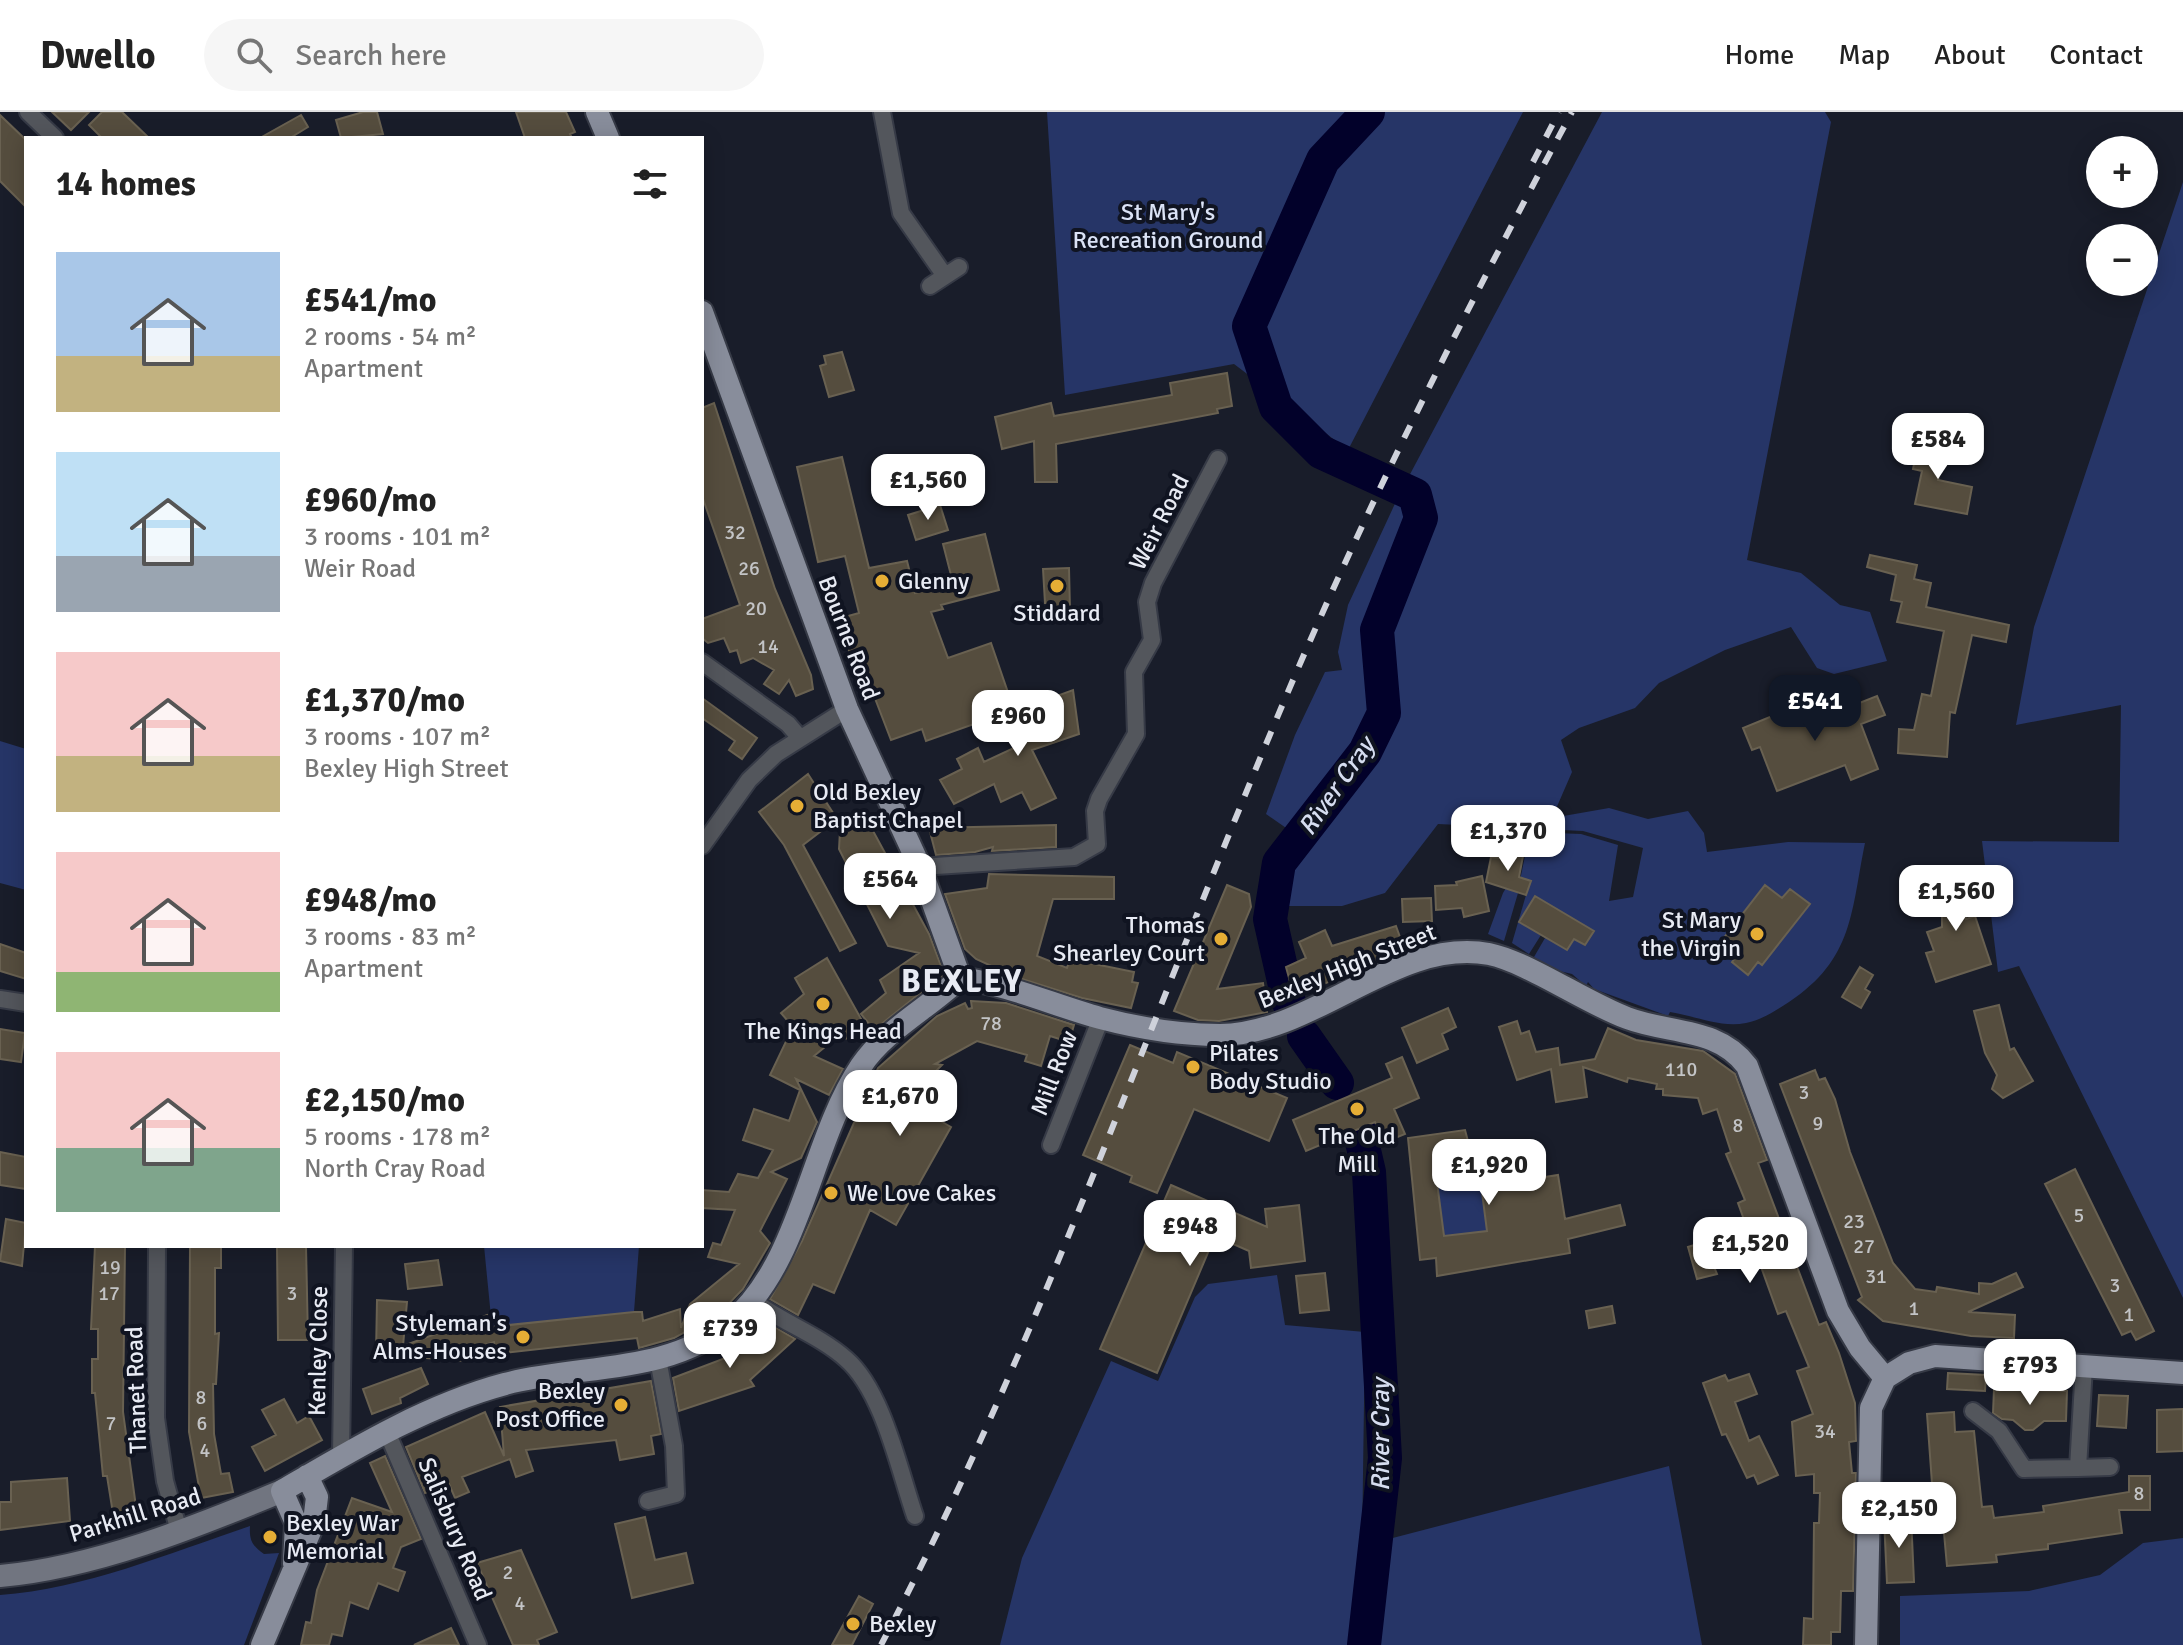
<!DOCTYPE html>
<meta charset="utf-8">
<style>
body{margin:0;font-family:Signika,sans-serif;background:#f6f6f6;color:#222;height:100vh;display:flex;flex-direction:column;font-size:30px;white-space:nowrap}
*{box-sizing:border-box;margin:0}
p{font-size:26px;color:#767676}
.icon{flex:none;width:44px;height:44px;fill:none;stroke:currentColor;stroke-width:2;stroke-linecap:round;stroke-linejoin:round}
.map{position:relative;flex:1;overflow:hidden}
.details{position:absolute;left:24px;top:24px;width:680px;height:1112px;display:flex;flex-direction:column;background:#fff;border-radius:0px;box-shadow:0 4px 20px #0003}
.details>*{flex:none}
.tools{position:absolute;left:2086px;top:24px;display:grid;gap:16px}
.tools a{display:grid;place-items:center;width:72px;height:72px;border-radius:50%;background:#fff;box-shadow:0 4px 20px #0003;font-size:40px}
.price{position:absolute;translate:-50% -68px;padding:0 18px;border-radius:16px;background:#fff;color:#222;font-size:26px;line-height:52px;filter:drop-shadow(0 2px 4px #0008)}
.price::after{content:'';position:absolute;left:50%;top:48px;width:24px;height:18px;margin-left:-12px;background:inherit;clip-path:polygon(0 0,100% 0,50% 100%)}
.price.selected{background:#111827;color:#fff}
ul{padding:0;list-style:none}
li{display:flex;align-items:center;gap:24px;height:200px;padding:0 32px}
li span{display:grid;place-items:center;flex:none;width:224px;height:160px;border-radius:0px;color:#555}
li>.icon{margin-inline-start:auto}
span .icon{width:96px;height:96px;fill:#fffc;stroke-width:1}
li b{font-size:34px}
h2{display:flex;justify-content:space-between;align-items:center;height:96px;padding:0 32px;font-size:34px}
header{display:flex;align-items:center;gap:48px;box-sizing:border-box;height:112px;padding:0 40px;background:#fff;border-bottom:2px solid #e0e0e0}
header strong{font-size:38px}
nav{display:flex;gap:44px;margin-inline-start:auto;font-size:28px}
.search{width:560px;height:72px;background:#f6f6f6;display:flex;align-items:center;gap:20px;box-sizing:border-box;padding:0 28px;border-radius:44px;color:#767676;font-size:30px}
.map>svg:first-child{display:block}
.green{fill:#263567}
.lines{fill:none;stroke-linecap:round;stroke-linejoin:round}
.river{stroke:#02012a;stroke-width:34}
.building{fill:#554d3e;stroke:#696151;stroke-width:2;fill-rule:evenodd}
.minor-casing{stroke:#363a46;stroke-width:20}
.secondary-casing{stroke:#363a46;stroke-width:26}
.primary-casing{stroke:#363a46;stroke-width:26}
.minor{stroke:#53565c;stroke-width:16}
.secondary{stroke:#717580;stroke-width:22}
.primary{stroke:#888d9b;stroke-width:22}
.rail{stroke:#cfd2db;stroke-width:6;stroke-dasharray:14 14;stroke-linecap:butt}
.poi-dot{fill:#e5ad35;stroke:#101421;stroke-width:3}
.labels{text-anchor:middle;stroke-width:8;stroke-linejoin:round;paint-order:stroke}
.number-label{font-size:20px;fill:#c3c4c6}
.park-label{font-size:24px;fill:#dbe3f6;stroke:#101421}
.street-label{font-size:24px;fill:#e8ebf4;stroke:#101421}
.poi-label{font-size:24px;fill:#e8ebf4;stroke:#101421;text-anchor:start}
.water-label{font-size:26px;font-style:italic;fill:#d6ddf0;stroke:#101421}
.district-label{font-size:32px;font-weight:bold;letter-spacing:2px;fill:#e8ebf4;stroke:#101421}
</style>
<header>
<strong>Dwello</strong>
<div class="search"><svg class="icon" aria-label="search" viewBox="0 0 24 24"><circle cx="10" cy="10" r="6"/><path d="M15 15l6 6"/></svg>Search here</div>
<nav><a>Home</a><a>Map</a><a>About</a><a>Contact</a></nav>
</header>
<div class="map">
<svg width="2183" height="1533" viewBox="0 0 2183 1533">
<rect width="100%" height="100%" fill="#191d2a"/>
<path class="green" d="M1047,0H1523L1348,338L1234,252L1065,283Z
M1602,0H1825L1831,10L1747,448L1801,461L1840,493L1870,500L1887,549L1834,562L1817,556L1791,515L1725,538L1659,571L1635,596L1579,616L1561,628L1572,660L1552,706L1609,696L1648,707L1688,699L1704,721L1707,740L1788,730L1865,731C1851,799 1854,847 1789,890C1776,898 1762,908 1746,911C1720,916 1696,904 1670,900L1668,904L1594,877L1588,870L1586,874L1572,862L1555,858L1534,845L1545,826L1541,823L1529,842L1512,831L1526,783L1518,781L1504,829L1488,822L1503,781L1506,776L1519,773L1530,720L1581,722L1618,733L1609,789L1633,785L1643,736L1583,719L1438,712L1385,781L1342,794H1288L1284,792L1286,759L1303,735L1289,718L1266,702L1295,623L1325,560L1342,558L1338,540L1348,493L1399,383Z
M2183,70V1186L2019,854L1998,860L1982,729L2119,730L2121,593L2016,613L2034,515Z
M0,629L26,637V778L0,771Z
M1478,1049L1487,1119L1444,1124L1435,1055Z
M484,1134H639L634,1200L492,1215Z
M1277,1163L1285,1213L1365,1220L1362,1434L1669,1354L1702,1533H1000L1022,1446L1111,1249L1158,1269L1195,1185L1208,1172Z
M250,1414C249,1429 253,1434 264,1442L279,1441L244,1533H0V1483C84,1477 170,1441 250,1414Z
M2183,1426V1533H1900V1484L2029,1479L2100,1463L2143,1431Z"/>
<g class="lines">
<path class="river" d="M1289,891L1270,807L1279,751L1365,640L1384,601L1377,518L1421,406L1415,383L1321,340L1276,295L1249,214L1323,48L1368,0
M1304,924L1337,971
M1359,1017L1369,1060L1385,1346L1364,1533"/>
</g>
<path class="building" d="M52,0H89L71,18Z
M102,0H122L149,26H102L89,13Z
M363,0H377L383,22L341,26L336,8Z
M516,0H566L575,20L570,22L572,26H525Z
M0,3L26,28V95L0,69Z
M301,3L308,15L290,26H260Z
M842,240L854,278L829,285L820,254L826,252L824,244Z
M1227,261L1232,294L1217,297L1218,301L1056,332L1057,370H1035L1034,329L1002,337L995,305L1051,291L1054,304L1172,283L1170,271Z
M714,291L775,477L811,563L813,577L796,584L789,568L779,582L764,572L774,558L753,546L741,551L737,538L730,540L724,526L708,531L702,526V507L740,493L702,384V296Z
M1919,327L1945,332L1938,368L1972,375L1967,402L1915,392L1922,359L1913,357Z
M842,345L869,456L907,449L915,481L953,471L943,432L985,422L999,478L941,493L943,497L931,500L948,546L991,531L1014,598L926,629L922,617L891,628L871,576L864,579L852,551L841,506L859,501L845,444L818,450L797,355Z
M940,393L948,418L916,428L908,403Z
M1870,443L1917,453L1914,467L1931,471L1926,495L2009,513L2006,530L1972,523L1955,601L1950,600L1947,645L1898,641L1899,617L1914,618L1922,582L1931,584L1944,519L1897,510L1902,490L1891,488L1896,463L1867,455Z
M1069,456L1070,499L1049,500V491H1045L1043,457Z
M1073,578L1079,622L1032,638L1056,686L1031,698L1022,680L1001,690L994,672L954,692L940,668L962,657L957,647L978,636L984,650L1014,636L1007,622L1038,606L1032,593Z
M1877,584L1885,603L1861,612L1878,657L1851,668L1845,653L1777,679L1760,635L1752,638L1743,616L1799,593L1806,612Z
M702,586L757,626L742,647L729,638L735,629L702,606Z
M808,662L837,707L803,733L856,831L840,839L784,733L759,700Z
M866,706L929,822L944,862L874,918L861,902L886,881L880,868L919,841L888,834L839,737L840,719Z
M1056,713V735L992,739L993,735L975,740L936,743L929,716Z
M1502,740L1523,744L1519,765L1531,769L1526,783L1486,770L1491,745L1501,746Z
M1942,760H1967L1966,807L1975,804L1991,852L1936,870L1926,841L1934,839L1927,820L1942,815Z
M989,762L1114,765V787H1053L1037,844L1067,856L1070,847L1134,860L1132,870L1138,871L1131,896L1082,886L1013,864L976,847L965,837L945,782L987,776Z
M1482,764L1489,799L1464,805L1462,796L1436,798L1435,774L1457,773L1456,770Z
M1227,773L1249,782L1251,795L1217,877L1263,871L1267,900L1219,909L1198,908L1174,899Z
M1765,773L1782,786L1790,777L1810,792L1762,853L1758,850L1748,863L1732,850L1740,840L1723,827Z
M1535,784L1594,819L1585,833L1574,827L1567,838L1519,810Z
M1431,786L1432,809L1403,810L1402,787Z
M1396,814L1405,839L1294,884L1286,855L1306,846L1299,830L1325,818L1332,834Z
M0,832L26,841V867L0,859Z
M827,846L865,914L849,927L837,925L814,944L843,957L829,983L796,967L817,1010L801,1046L771,1060L787,1067L760,1119L770,1131L743,1177L721,1200L674,1226L639,1236L637,1226L495,1242L494,1230L460,1241L463,1249L376,1242L377,1188L407,1190L403,1234L487,1203L490,1215L634,1200H642L643,1209L680,1197L681,1216L690,1192L739,1152L708,1145L713,1131L721,1133L735,1098L702,1096V1078L729,1080L738,1062L758,1066L773,1038L743,1028L754,997L789,1009L800,978L770,963L793,915L781,901L804,882L795,866Z
M1860,855L1873,863L1865,877L1870,880L1861,896L1842,885Z
M971,889L1006,891L1074,913L1069,930L1050,924L1041,954L1025,949L1027,943L977,929L935,952L942,953L906,989L951,1015L896,1113L870,1098L834,1181L813,1172L798,1203L770,1187L802,1129L878,956L937,904L965,891L968,897L972,896Z
M1999,893L2010,938L2014,936L2033,969L2003,986L1992,977L1997,963L1985,941L1974,899Z
M1448,896L1456,915L1442,922L1448,937L1417,951L1402,916Z
M1517,909L1521,922L1529,919L1536,940L1558,936L1560,953L1595,947L1608,916L1636,928L1703,939L1735,962L1767,1048L1758,1051L1819,1213L1826,1210L1839,1241L1855,1291L1856,1329L1849,1330L1852,1361H1856L1853,1479H1841L1840,1520H1831V1533H1803L1804,1506L1813,1507L1814,1411H1819L1820,1381H1814V1362L1796,1364L1792,1310L1813,1302L1797,1259L1809,1255L1786,1199L1778,1202L1738,1091L1745,1088L1726,1042L1731,1040L1717,997L1703,1002L1698,986L1663,983V977H1656L1657,972L1628,966L1627,970L1583,955L1587,985L1556,990L1551,957L1517,968L1499,915Z
M0,917L25,921L21,950L0,947Z
M1130,933L1173,951L1177,940L1287,986L1269,1029L1194,997L1157,1081L1130,1070L1132,1064L1083,1043Z
M1402,945L1419,986L1394,997L1405,1022L1383,1031L1375,1010L1306,1039L1293,1008L1392,966L1386,952Z
M1815,958L1819,968L1825,966L1835,987L1850,1040L1893,1151L1915,1177L1936,1180L1937,1175L1979,1182V1171L1992,1172L2016,1161L2023,1175L1968,1200L2015,1203L2014,1226L1971,1224L1883,1209L1858,1188L1862,1185L1780,972Z
M1465,1018L1469,1033L1508,1029L1510,1046L1523,1044L1526,1068L1558,1063L1565,1107L1620,1093L1625,1113L1568,1127L1570,1141L1437,1164L1436,1146L1420,1148L1408,1026ZM1478,1049L1487,1119L1444,1124L1435,1055Z
M0,1040L26,1045V1077L0,1073Z
M2075,1057L2154,1219L2136,1228L2131,1219L2122,1223L2045,1072Z
M1171,1073L1267,1115L1265,1097L1299,1093L1305,1149L1251,1156L1249,1139L1215,1124L1157,1261L1100,1237Z
M6,1107L26,1111L22,1154L0,1149Z
M1704,1130L1717,1162L1697,1167L1688,1135Z
M95,1134H125L123,1300L137,1402L134,1403L135,1411L115,1414L107,1364H103L95,1281H92V1247H98V1217H91Z
M190,1134H221V1156H215V1222L219,1221L216,1272H213L214,1322L221,1362L229,1361L233,1380L201,1386L189,1320Z
M277,1134H306L308,1228H278Z
M438,1148L442,1173L408,1177L405,1152Z
M1325,1161L1329,1198L1300,1201L1296,1164Z
M1612,1194L1615,1211L1589,1216L1586,1199Z
M769,1212L795,1227L750,1268L754,1274L679,1299L673,1266L736,1242Z
M421,1256L428,1272L400,1286L401,1291L372,1302L363,1277Z
M1948,1261L1986,1263L1985,1279L1947,1277Z
M1749,1262L1757,1282L1735,1290L1749,1329L1759,1324L1778,1363L1758,1372L1754,1363L1747,1366L1726,1322L1722,1323L1703,1271L1725,1263L1728,1269Z
M651,1269L661,1322L651,1324L654,1342L620,1348L616,1328L526,1338L533,1359L516,1365L510,1347L462,1365L469,1380L455,1386L449,1372L425,1381L406,1335L485,1300L504,1344L500,1295Z
M1994,1277L2067,1279L2066,1309H2044L2033,1318H2025L2013,1308L2002,1307L1993,1301Z
M2099,1283L2128,1284L2126,1316L2097,1314Z
M284,1287L297,1311L309,1304L322,1328L265,1359L252,1335L276,1323L262,1298Z
M2183,1297V1339L2157,1340V1298Z
M1954,1300L1955,1320L1974,1319L1982,1395L1992,1394L1994,1406L2044,1400L2043,1394L2129,1380V1364H2150V1398H2119L2122,1421L2048,1432V1437L1996,1443L1997,1450L1947,1454L1942,1399H1934L1927,1302Z
M385,1344L421,1427L401,1435L393,1456L405,1460L398,1479L378,1471L368,1497L350,1490L342,1524L332,1522L329,1533H301L306,1510L311,1511L317,1478L352,1386L392,1400L370,1351Z
M67,1366L70,1409L0,1418V1390H11V1370Z
M1911,1404L1914,1470L1887,1471L1884,1406Z
M645,1405L655,1448L686,1441L693,1471L632,1486L615,1412Z
M521,1438L557,1520L537,1528L539,1533H513L477,1451Z
M859,1484L873,1492L852,1533H832Z
M451,1516L459,1533H414Z"/>
<g class="lines">
<defs>
<path id="minor" d="M28,0L55,26
M882,0L901,101L945,164
M930,174L959,155
M702,550L788,612L800,626
M702,734L749,668L776,642L847,597
M920,755L1074,745L1097,732L1095,699L1099,687L1136,622L1134,560L1152,528L1147,490L1153,471L1218,347
M0,887L26,891
M1051,1033L1101,906
M157,1134L156,1306L165,1369L179,1419
M752,1188C781,1210 819,1223 846,1247C883,1279 899,1358 915,1404
M1973,1299L1999,1319L2024,1357L2078,1356L2084,1254
M387,1320L478,1533
M341,1344L344,1134
M2078,1356L2110,1355
M648,1389L676,1382L674,1334L658,1247"/>
<path id="secondary" d="M0,1464C93,1456 196,1415 282,1379"/>
<path id="primary" d="M597,0L608,26
M702,200L847,597L920,755L960,866
M960,866C1010,873 1053,893 1100,906C1138,916 1181,923 1220,923C1315,922 1396,825 1489,842C1528,850 1586,891 1627,906C1669,922 1718,915 1747,954L1838,1199L1860,1236L1885,1266
M1885,1266L1909,1251L1935,1244L2183,1261
M294,1452L296,1411L282,1379C352,1338 426,1293 505,1272C580,1252 667,1263 730,1211C802,1151 810,1030 861,954C885,918 929,896 960,866
M262,1533L314,1410L317,1385L307,1364
M1866,1533L1871,1296L1885,1266"/>
</defs>
<use href="#minor" class="minor-casing"/>
<use href="#secondary" class="secondary-casing"/>
<use href="#primary" class="primary-casing"/>
<use href="#minor" class="minor"/>
<use href="#secondary" class="secondary"/>
<use href="#primary" class="primary"/>
<path class="rail" d="M1533,50L1559,0
M881,1533C1045,1220 1157,886 1296,561C1379,369 1473,184 1572,0"/>
</g>
<g class="poi-dot">
<circle cx="882" cy="469" r="8"/>
<circle cx="1057" cy="474" r="8"/>
<circle cx="797" cy="694" r="8"/>
<circle cx="1757" cy="822" r="8"/>
<circle cx="1221" cy="827" r="8"/>
<circle cx="823" cy="892" r="8"/>
<circle cx="1193" cy="955" r="8"/>
<circle cx="1357" cy="997" r="8"/>
<circle cx="831" cy="1081" r="8"/>
<circle cx="523" cy="1225" r="8"/>
<circle cx="621" cy="1293" r="8"/>
<circle cx="270" cy="1425" r="8"/>
<circle cx="853" cy="1512" r="8"/>
</g>
<g class="labels">
<g class="number-label">
<text x="735" y="427">32</text>
<text x="749" y="463">26</text>
<text x="756" y="503">20</text>
<text x="768" y="541">14</text>
<text x="991" y="918">78</text>
<text x="1681" y="964">110</text>
<text x="1804" y="987">3</text>
<text x="1818" y="1018">9</text>
<text x="1738" y="1020">8</text>
<text x="2079" y="1110">5</text>
<text x="1854" y="1116">23</text>
<text x="1864" y="1141">27</text>
<text x="110" y="1162">19</text>
<text x="1876" y="1171">31</text>
<text x="2115" y="1180">3</text>
<text x="109" y="1188">17</text>
<text x="292" y="1188">3</text>
<text x="1914" y="1203">1</text>
<text x="2129" y="1209">1</text>
<text x="201" y="1292">8</text>
<text x="111" y="1318">7</text>
<text x="202" y="1318">6</text>
<text x="1825" y="1326">34</text>
<text x="205" y="1345">4</text>
<text x="2139" y="1388">8</text>
<text x="508" y="1467">2</text>
<text x="520" y="1498">4</text>
</g>
<g class="park-label">
<text x="1168" y="108">St Mary's<tspan x="1168" dy="28">Recreation Ground</tspan></text>
</g>
<g class="street-label">
<text transform="translate(1159 410) rotate(-63)" y="8">Weir Road</text>
<text transform="translate(849 526) rotate(69)" y="8">Bourne Road</text>
<text transform="translate(1347 854) rotate(-22)" y="8">Bexley High Street</text>
<text transform="translate(1054 961) rotate(-69)" y="8">Mill Row</text>
<text transform="translate(318 1239) rotate(-89)" y="8">Kenley Close</text>
<text transform="translate(136 1278) rotate(-92)" y="8">Thanet Road</text>
<text transform="translate(135 1403) rotate(-17)" y="8">Parkhill Road</text>
<text transform="translate(455 1417) rotate(67)" y="8">Salisbury Road</text>
</g>
<g class="poi-label">
<text x="898" y="477">Glenny</text>
<text x="1057" y="509" text-anchor="middle">Stiddard</text>
<text x="813" y="688">Old Bexley<tspan x="813" dy="28">Baptist Chapel</tspan></text>
<text x="1741" y="816" text-anchor="end">St Mary<tspan x="1741" dy="28">the Virgin</tspan></text>
<text x="1205" y="821" text-anchor="end">Thomas<tspan x="1205" dy="28">Shearley Court</tspan></text>
<text x="823" y="927" text-anchor="middle">The Kings Head</text>
<text x="1209" y="949">Pilates<tspan x="1209" dy="28">Body Studio</tspan></text>
<text x="1357" y="1032" text-anchor="middle">The Old<tspan x="1357" dy="28">Mill</tspan></text>
<text x="847" y="1089">We Love Cakes</text>
<text x="507" y="1219" text-anchor="end">Styleman's<tspan x="507" dy="28">Alms-Houses</tspan></text>
<text x="605" y="1287" text-anchor="end">Bexley<tspan x="605" dy="28">Post Office</tspan></text>
<text x="286" y="1419">Bexley War<tspan x="286" dy="28">Memorial</tspan></text>
<text x="869" y="1520">Bexley</text>
</g>
<g class="water-label">
<text transform="translate(1336 674) rotate(-55)" y="9">River Cray</text>
<text transform="translate(1380 1323) rotate(-90)" y="9">River Cray</text>
</g>
<g class="district-label">
<text x="962" y="880">BEXLEY</text>
</g>
</g>
</svg>
<div class="tools">
<a>+</a>
<a>−</a>
</div>
<b class="price" style="left:1938px;top:369px">£584</b>
<b class="price" style="left:928px;top:410px">£1,560</b>
<b class="price selected" style="left:1815px;top:631px">£541</b>
<b class="price" style="left:1018px;top:646px">£960</b>
<b class="price" style="left:1508px;top:761px">£1,370</b>
<b class="price" style="left:890px;top:809px">£564</b>
<b class="price" style="left:1956px;top:821px">£1,560</b>
<b class="price" style="left:900px;top:1026px">£1,670</b>
<b class="price" style="left:1489px;top:1095px">£1,920</b>
<b class="price" style="left:1190px;top:1156px">£948</b>
<b class="price" style="left:1750px;top:1173px">£1,520</b>
<b class="price" style="left:730px;top:1258px">£739</b>
<b class="price" style="left:2030px;top:1295px">£793</b>
<b class="price" style="left:1899px;top:1438px">£2,150</b>
<section class="details">
<h2>14 homes<svg class="icon" aria-label="filters" viewBox="0 0 24 24"><path d="M4 7h16M4 17h16"/><circle cx="9" cy="7" r="2"/><circle cx="15" cy="17" r="2"/></svg></h2>
<ul>
<li><span style="background:linear-gradient(#a9c7e8 65%,#c2b280 0)"><svg class="icon" aria-label="home" viewBox="0 0 24 24"><path d="M3 11l9-7 9 7M6 9v11h12V9"/></svg></span><div><b>£541/mo</b><p>2 rooms · 54 m²</p><p>Apartment</p></div></li>
<li><span style="background:linear-gradient(#bfe0f5 65%,#9aa5b1 0)"><svg class="icon" aria-label="home" viewBox="0 0 24 24"><path d="M3 11l9-7 9 7M6 9v11h12V9"/></svg></span><div><b>£960/mo</b><p>3 rooms · 101 m²</p><p>Weir Road</p></div></li>
<li><span style="background:linear-gradient(#f6c9c9 65%,#c2b280 0)"><svg class="icon" aria-label="home" viewBox="0 0 24 24"><path d="M3 11l9-7 9 7M6 9v11h12V9"/></svg></span><div><b>£1,370/mo</b><p>3 rooms · 107 m²</p><p>Bexley High Street</p></div></li>
<li><span style="background:linear-gradient(#f6c9c9 75%,#8fb573 0)"><svg class="icon" aria-label="home" viewBox="0 0 24 24"><path d="M3 11l9-7 9 7M6 9v11h12V9"/></svg></span><div><b>£948/mo</b><p>3 rooms · 83 m²</p><p>Apartment</p></div></li>
<li><span style="background:linear-gradient(#f6c9c9 60%,#7fa58c 0)"><svg class="icon" aria-label="home" viewBox="0 0 24 24"><path d="M3 11l9-7 9 7M6 9v11h12V9"/></svg></span><div><b>£2,150/mo</b><p>5 rooms · 178 m²</p><p>North Cray Road</p></div></li>
</ul>
</section>
</div>
